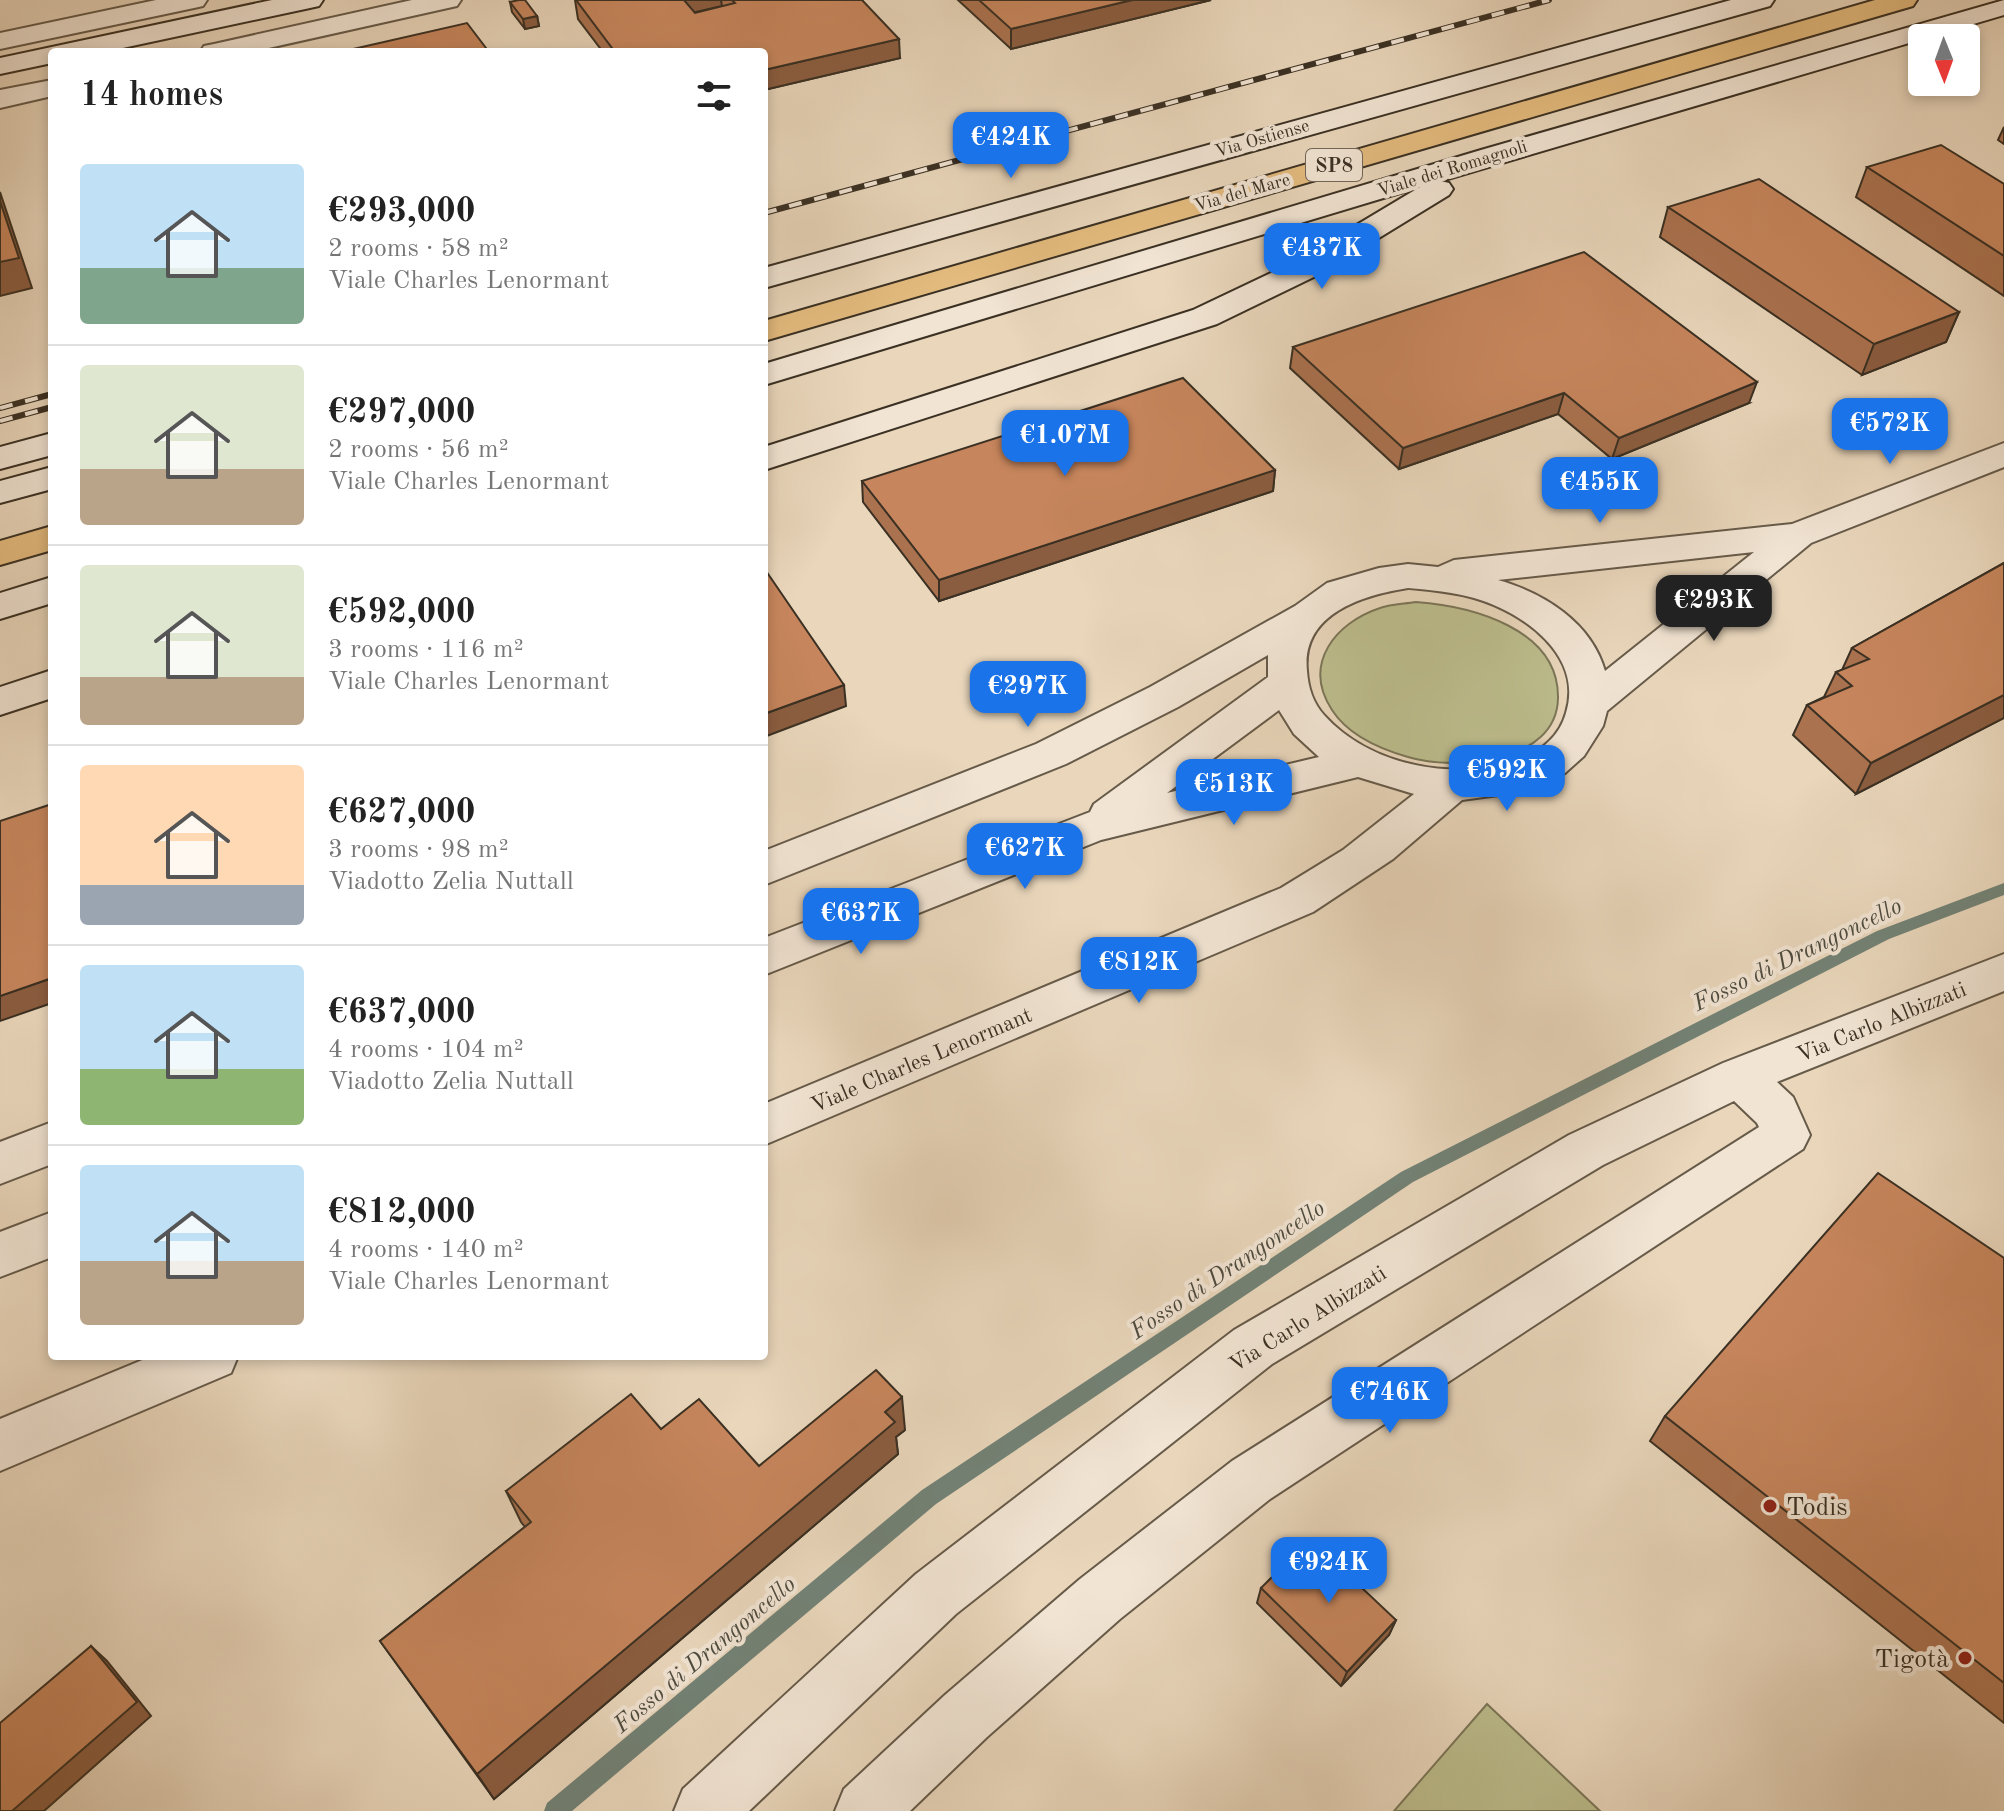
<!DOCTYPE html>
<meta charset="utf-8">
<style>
body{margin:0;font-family:"Old Standard TT",serif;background:#f2f2f2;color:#222;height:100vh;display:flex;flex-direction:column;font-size:30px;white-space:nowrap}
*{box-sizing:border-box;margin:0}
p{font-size:26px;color:#767676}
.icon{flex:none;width:44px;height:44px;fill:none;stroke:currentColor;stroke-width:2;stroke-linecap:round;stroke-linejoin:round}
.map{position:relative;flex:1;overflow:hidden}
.details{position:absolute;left:48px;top:48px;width:720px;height:1312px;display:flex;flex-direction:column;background:#fff;border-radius:8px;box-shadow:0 4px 12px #0003}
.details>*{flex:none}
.needle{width:52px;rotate:179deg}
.buttons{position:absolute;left:1908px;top:24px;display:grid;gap:16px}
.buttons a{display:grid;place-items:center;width:72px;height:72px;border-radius:8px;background:#fff;box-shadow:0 4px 12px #0003;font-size:40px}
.price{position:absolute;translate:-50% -68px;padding:0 18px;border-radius:16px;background:#1a73e8;color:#fff;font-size:26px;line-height:52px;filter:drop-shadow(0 2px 4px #0008)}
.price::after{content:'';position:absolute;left:50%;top:48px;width:24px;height:18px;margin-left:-12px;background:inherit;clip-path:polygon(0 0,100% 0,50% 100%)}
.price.current{background:#222;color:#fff}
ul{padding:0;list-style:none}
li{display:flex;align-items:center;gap:24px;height:200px;padding:0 32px}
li+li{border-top:2px solid #e0e0e0}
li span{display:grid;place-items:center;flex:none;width:224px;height:160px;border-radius:8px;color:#555}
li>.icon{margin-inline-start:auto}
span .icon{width:96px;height:96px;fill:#fffc;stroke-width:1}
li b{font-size:34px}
h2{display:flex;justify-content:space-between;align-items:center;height:96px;padding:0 32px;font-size:34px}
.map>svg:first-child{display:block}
.green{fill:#bcbc8c;stroke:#7b7658;stroke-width:2}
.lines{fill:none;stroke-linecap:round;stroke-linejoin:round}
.stream{fill:#728276;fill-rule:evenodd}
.street-casing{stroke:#665a49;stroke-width:4}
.secondary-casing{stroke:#3a3023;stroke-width:4}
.primary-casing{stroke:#3a3023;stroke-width:4}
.street{fill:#f1e4d3;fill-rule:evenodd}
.secondary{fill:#f1e4d3;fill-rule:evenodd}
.primary{fill:#e4bb7e;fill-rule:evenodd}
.rail-casing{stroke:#3a3023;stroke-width:6}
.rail{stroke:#f1e4d3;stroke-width:4;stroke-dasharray:13;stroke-linecap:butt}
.wall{fill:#aa724f;stroke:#3a3023;stroke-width:2}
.shaded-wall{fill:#8b5d40;stroke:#3a3023;stroke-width:2}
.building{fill:#c6855c;stroke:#3a3023;stroke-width:2}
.poi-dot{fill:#8f2418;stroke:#f1e4d3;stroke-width:3}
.labels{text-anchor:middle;stroke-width:8;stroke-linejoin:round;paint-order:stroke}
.far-street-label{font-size:18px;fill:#3a3023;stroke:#f1e4d3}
.shield{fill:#f1e4d3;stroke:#716658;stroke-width:2}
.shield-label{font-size:20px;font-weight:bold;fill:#3a3023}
.street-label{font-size:22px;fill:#3a3023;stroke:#f1e4d3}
.water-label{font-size:24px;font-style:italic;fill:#4d4b3f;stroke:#f1e4d3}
.near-poi-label{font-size:26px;fill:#3a3023;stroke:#f1e4d3;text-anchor:start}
</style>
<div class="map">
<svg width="2004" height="1811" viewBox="0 0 2004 1811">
<rect width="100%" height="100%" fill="#e9d6bb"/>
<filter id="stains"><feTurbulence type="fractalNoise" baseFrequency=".0025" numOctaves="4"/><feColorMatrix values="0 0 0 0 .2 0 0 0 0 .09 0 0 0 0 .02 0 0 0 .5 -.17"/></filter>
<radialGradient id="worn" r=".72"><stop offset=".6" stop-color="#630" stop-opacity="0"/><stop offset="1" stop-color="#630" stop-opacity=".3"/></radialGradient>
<path class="green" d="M1416,602C1470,606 1559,628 1558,698C1557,764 1454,771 1408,757C1380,749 1348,735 1332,710C1302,664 1335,623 1380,608C1391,604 1404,604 1416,602Z
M1487,1704L1600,1811H1394Z"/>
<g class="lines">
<path class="stream" d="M2004,883V895L1889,939L1413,1182L936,1504L572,1811H544L547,1803L922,1490L1401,1172L1877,931Z"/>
<defs>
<path id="street" d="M156,0H207L203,6L194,8L0,49V33Z
M412,0H461L457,6L448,8L251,52H200L204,46L214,44Z
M52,80V96L0,108V90Z
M2004,443V467L1811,543L1607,711L1603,726L1584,756L1565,773L1506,794L1462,800L1393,859L1313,912L764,1145V1104L1281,888L1343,850L1414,794L1358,777L1101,840L764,975V938L1090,812L1094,804L1268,677V655L1178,707L1066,764L764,885V851L1036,744L1150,687L1295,606L1327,583L1379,568L1408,564L1438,567L1454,560L1792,524ZM1754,552L1605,671C1591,622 1544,593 1498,580ZM1408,588C1430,590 1453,592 1474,598C1523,612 1584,655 1566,713C1560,735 1542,751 1521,759C1457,782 1371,767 1324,715C1313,703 1308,687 1307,671C1301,613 1364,595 1408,588ZM1279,710L1294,734L1319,757L1167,793Z
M2004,954V991L1777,1082L1793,1097L1810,1135L1803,1149L1270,1499L1120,1619L987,1737L910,1811H835L844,1789L945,1695L1080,1579L1232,1461L1759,1127L1757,1123L1734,1101L1603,1165L1272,1364L956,1614L749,1811H674L683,1789L916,1574L1234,1330L1569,1135L1723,1063Z
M52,1122V1164L0,1184V1142Z
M52,1212V1257L0,1277V1232Z
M152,1356H238L231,1373L0,1471V1419Z"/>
<path id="secondary" d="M272,0H323L319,6L310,8L104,52H52V63L0,74V58Z
M1731,0H1774L1770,6L764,288V268Z
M2004,0V15L1441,181L1449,183L1453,189L1449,195L1320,274L1217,324L764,470V447L1193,310L1298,260L1420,187L764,385V364L1481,150Z
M52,433V455L0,469V447Z
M52,467V489L0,503V481Z
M52,577V603L0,619V593Z
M52,670V698L0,715V687Z"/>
<path id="primary" d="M1875,0H1917L1913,6L764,341V321Z
M52,526V550L0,565V541Z"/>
</defs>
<use href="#street" class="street-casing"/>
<use href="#secondary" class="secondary-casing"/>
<use href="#primary" class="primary-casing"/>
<use href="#street" class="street"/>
<use href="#secondary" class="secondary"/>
<use href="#primary" class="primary"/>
<defs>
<path id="rail" d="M764,213L1549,0
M0,408L52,394
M0,421L52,407"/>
</defs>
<use href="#rail" class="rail-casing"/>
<use href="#rail" class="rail"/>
</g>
<path class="wall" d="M575,0H862L900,58L764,90V52H603L578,19Z
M958,0H1211L1011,49Z
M510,2L537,16L539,26L525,29L512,12Z
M2004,127V144L1998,140Z
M1867,167L2004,184V296L1856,197Z
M1668,207L1959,312L1946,342L1862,375L1660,237Z
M1293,347L1749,403L1612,459L1558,414L1399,469L1290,368Z
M1275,470L1273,491L939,601L863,502L862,481Z
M2004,563V718L1856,794L1793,735L1807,705L1824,697L1836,672L1842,670L1852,648Z
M2004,1258V1723L1650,1441L1665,1416Z
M905,1430L896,1437L898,1454L494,1799L380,1641L525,1527L521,1522L506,1491L759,1466Z
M1261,1588L1396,1620L1389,1635L1341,1686L1257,1603Z"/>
<path class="shaded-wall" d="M681,0H721L722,6L683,15Z
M1132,0H1211L1011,49V29Z
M537,16L539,26L525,29L523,19Z
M899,39L900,58L764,90V70Z
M0,192L32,288L0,296Z
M1959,312L1946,342L1862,375L1874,344Z
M1757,382L1749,403L1612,459L1619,438Z
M1564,393L1558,414L1399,469L1403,448Z
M1275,470L1273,491L939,601V580Z
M844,685L846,706L764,737V714Z
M2004,695V718L1856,794L1871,763Z
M52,978V1003L0,1021V996Z
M902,1397L905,1430L896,1437L898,1454L494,1799L477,1774Z
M1396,1620L1389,1635L1341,1686L1347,1672Z
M91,1646L107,1661L151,1716L44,1811H12Z"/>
<path class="building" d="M519,0H525L537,16L523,19L510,2Z
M576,0H684L695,13L735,3L732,0H862L899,39L764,70V52H615Z
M979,0H1132L1011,29Z
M467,23L489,52H340Z
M1941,145L2004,184V256L1867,167Z
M1759,179L1959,312L1874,344L1668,207Z
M0,201L19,258L0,262Z
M1584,252L1757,382L1619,438L1564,393L1403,448L1293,347Z
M1183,378L1275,470L939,580L862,481Z
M2004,563V695L1871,763L1807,705L1852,686L1836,672L1869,659L1852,648Z
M764,568L844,685L764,714Z
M52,804V978L0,996V821Z
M1878,1173L2004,1258V1683L1665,1416Z
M876,1370L902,1397L885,1412L895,1422L477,1774L380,1641L531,1522L506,1491L631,1394L661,1429L699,1399L759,1466Z
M1310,1539L1396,1620L1347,1672L1261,1588Z
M91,1646L137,1702L12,1811H0V1723Z"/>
<g class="poi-dot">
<circle cx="1770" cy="1506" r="8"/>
<circle cx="1965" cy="1658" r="8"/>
</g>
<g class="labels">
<g class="far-street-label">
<text transform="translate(1262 138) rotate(-16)" y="6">Via Ostiense</text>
<text transform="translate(1452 168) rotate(-17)" y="6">Viale dei Romagnoli</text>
<text transform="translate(1242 192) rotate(-16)" y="6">Via del Mare</text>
</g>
<rect class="shield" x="1306" y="149" width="56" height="32" rx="6"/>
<g class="shield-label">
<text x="1334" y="172">SP8</text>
</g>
<g class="street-label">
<text transform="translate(1881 1021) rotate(-22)" y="8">Via Carlo Albizzati</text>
<text transform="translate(921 1059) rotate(-23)" y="8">Viale Charles Lenormant</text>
<text transform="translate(1307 1318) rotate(-32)" y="8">Via Carlo Albizzati</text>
</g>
<g class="water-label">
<text transform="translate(1797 954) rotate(-26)" y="8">Fosso di Drangoncello</text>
<text transform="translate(1227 1269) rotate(-34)" y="8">Fosso di Drangoncello</text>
<text transform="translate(704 1654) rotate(-40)" y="8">Fosso di Drangoncello</text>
</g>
<g class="near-poi-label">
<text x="1786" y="1515">Todis</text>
<text x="1949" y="1667" text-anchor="end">Tigotà</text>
</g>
</g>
<rect width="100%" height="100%" filter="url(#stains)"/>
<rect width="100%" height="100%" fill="url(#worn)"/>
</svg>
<div class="buttons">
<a><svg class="needle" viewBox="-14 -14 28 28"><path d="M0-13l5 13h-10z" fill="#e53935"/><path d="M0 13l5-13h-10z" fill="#767676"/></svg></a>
</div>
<b class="price" style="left:1011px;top:180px">€424K</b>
<b class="price" style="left:1322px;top:291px">€437K</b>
<b class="price" style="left:1890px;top:466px">€572K</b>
<b class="price" style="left:1065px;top:478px">€1.07M</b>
<b class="price" style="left:1600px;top:525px">€455K</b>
<b class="price current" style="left:1714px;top:643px">€293K</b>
<b class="price" style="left:1028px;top:729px">€297K</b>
<b class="price" style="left:1507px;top:813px">€592K</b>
<b class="price" style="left:1234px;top:827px">€513K</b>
<b class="price" style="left:1025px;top:891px">€627K</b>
<b class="price" style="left:861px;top:956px">€637K</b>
<b class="price" style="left:1139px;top:1005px">€812K</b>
<b class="price" style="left:1390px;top:1435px">€746K</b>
<b class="price" style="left:1329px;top:1605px">€924K</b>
<section class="details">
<h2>14 homes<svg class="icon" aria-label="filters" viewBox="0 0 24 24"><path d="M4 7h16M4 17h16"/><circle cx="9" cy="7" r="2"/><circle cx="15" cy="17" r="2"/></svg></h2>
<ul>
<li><span style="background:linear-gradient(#bfe0f5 65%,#7fa58c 0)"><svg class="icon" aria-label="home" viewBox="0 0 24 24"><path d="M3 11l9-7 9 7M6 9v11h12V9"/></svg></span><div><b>€293,000</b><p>2 rooms · 58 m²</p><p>Viale Charles Lenormant</p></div></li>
<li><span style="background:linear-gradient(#dfe7d0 65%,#b9a48a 0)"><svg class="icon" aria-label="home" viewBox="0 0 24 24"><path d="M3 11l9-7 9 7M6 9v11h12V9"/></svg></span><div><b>€297,000</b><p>2 rooms · 56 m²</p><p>Viale Charles Lenormant</p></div></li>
<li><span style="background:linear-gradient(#dfe7d0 70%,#b9a48a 0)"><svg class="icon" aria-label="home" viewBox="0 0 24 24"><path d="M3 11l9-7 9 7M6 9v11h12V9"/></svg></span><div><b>€592,000</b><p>3 rooms · 116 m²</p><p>Viale Charles Lenormant</p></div></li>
<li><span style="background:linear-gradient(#ffd9b3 75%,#9aa5b1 0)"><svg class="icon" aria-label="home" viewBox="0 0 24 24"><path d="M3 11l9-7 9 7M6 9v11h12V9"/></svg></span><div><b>€627,000</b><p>3 rooms · 98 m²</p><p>Viadotto Zelia Nuttall</p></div></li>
<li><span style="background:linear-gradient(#bfe0f5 65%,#8fb573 0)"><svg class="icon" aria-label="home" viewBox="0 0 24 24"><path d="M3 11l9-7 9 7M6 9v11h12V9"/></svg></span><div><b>€637,000</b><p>4 rooms · 104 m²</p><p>Viadotto Zelia Nuttall</p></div></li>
<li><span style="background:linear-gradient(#bfe0f5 60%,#b9a48a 0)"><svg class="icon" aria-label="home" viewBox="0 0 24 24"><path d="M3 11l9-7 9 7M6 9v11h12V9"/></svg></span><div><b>€812,000</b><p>4 rooms · 140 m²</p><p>Viale Charles Lenormant</p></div></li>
</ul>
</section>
</div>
